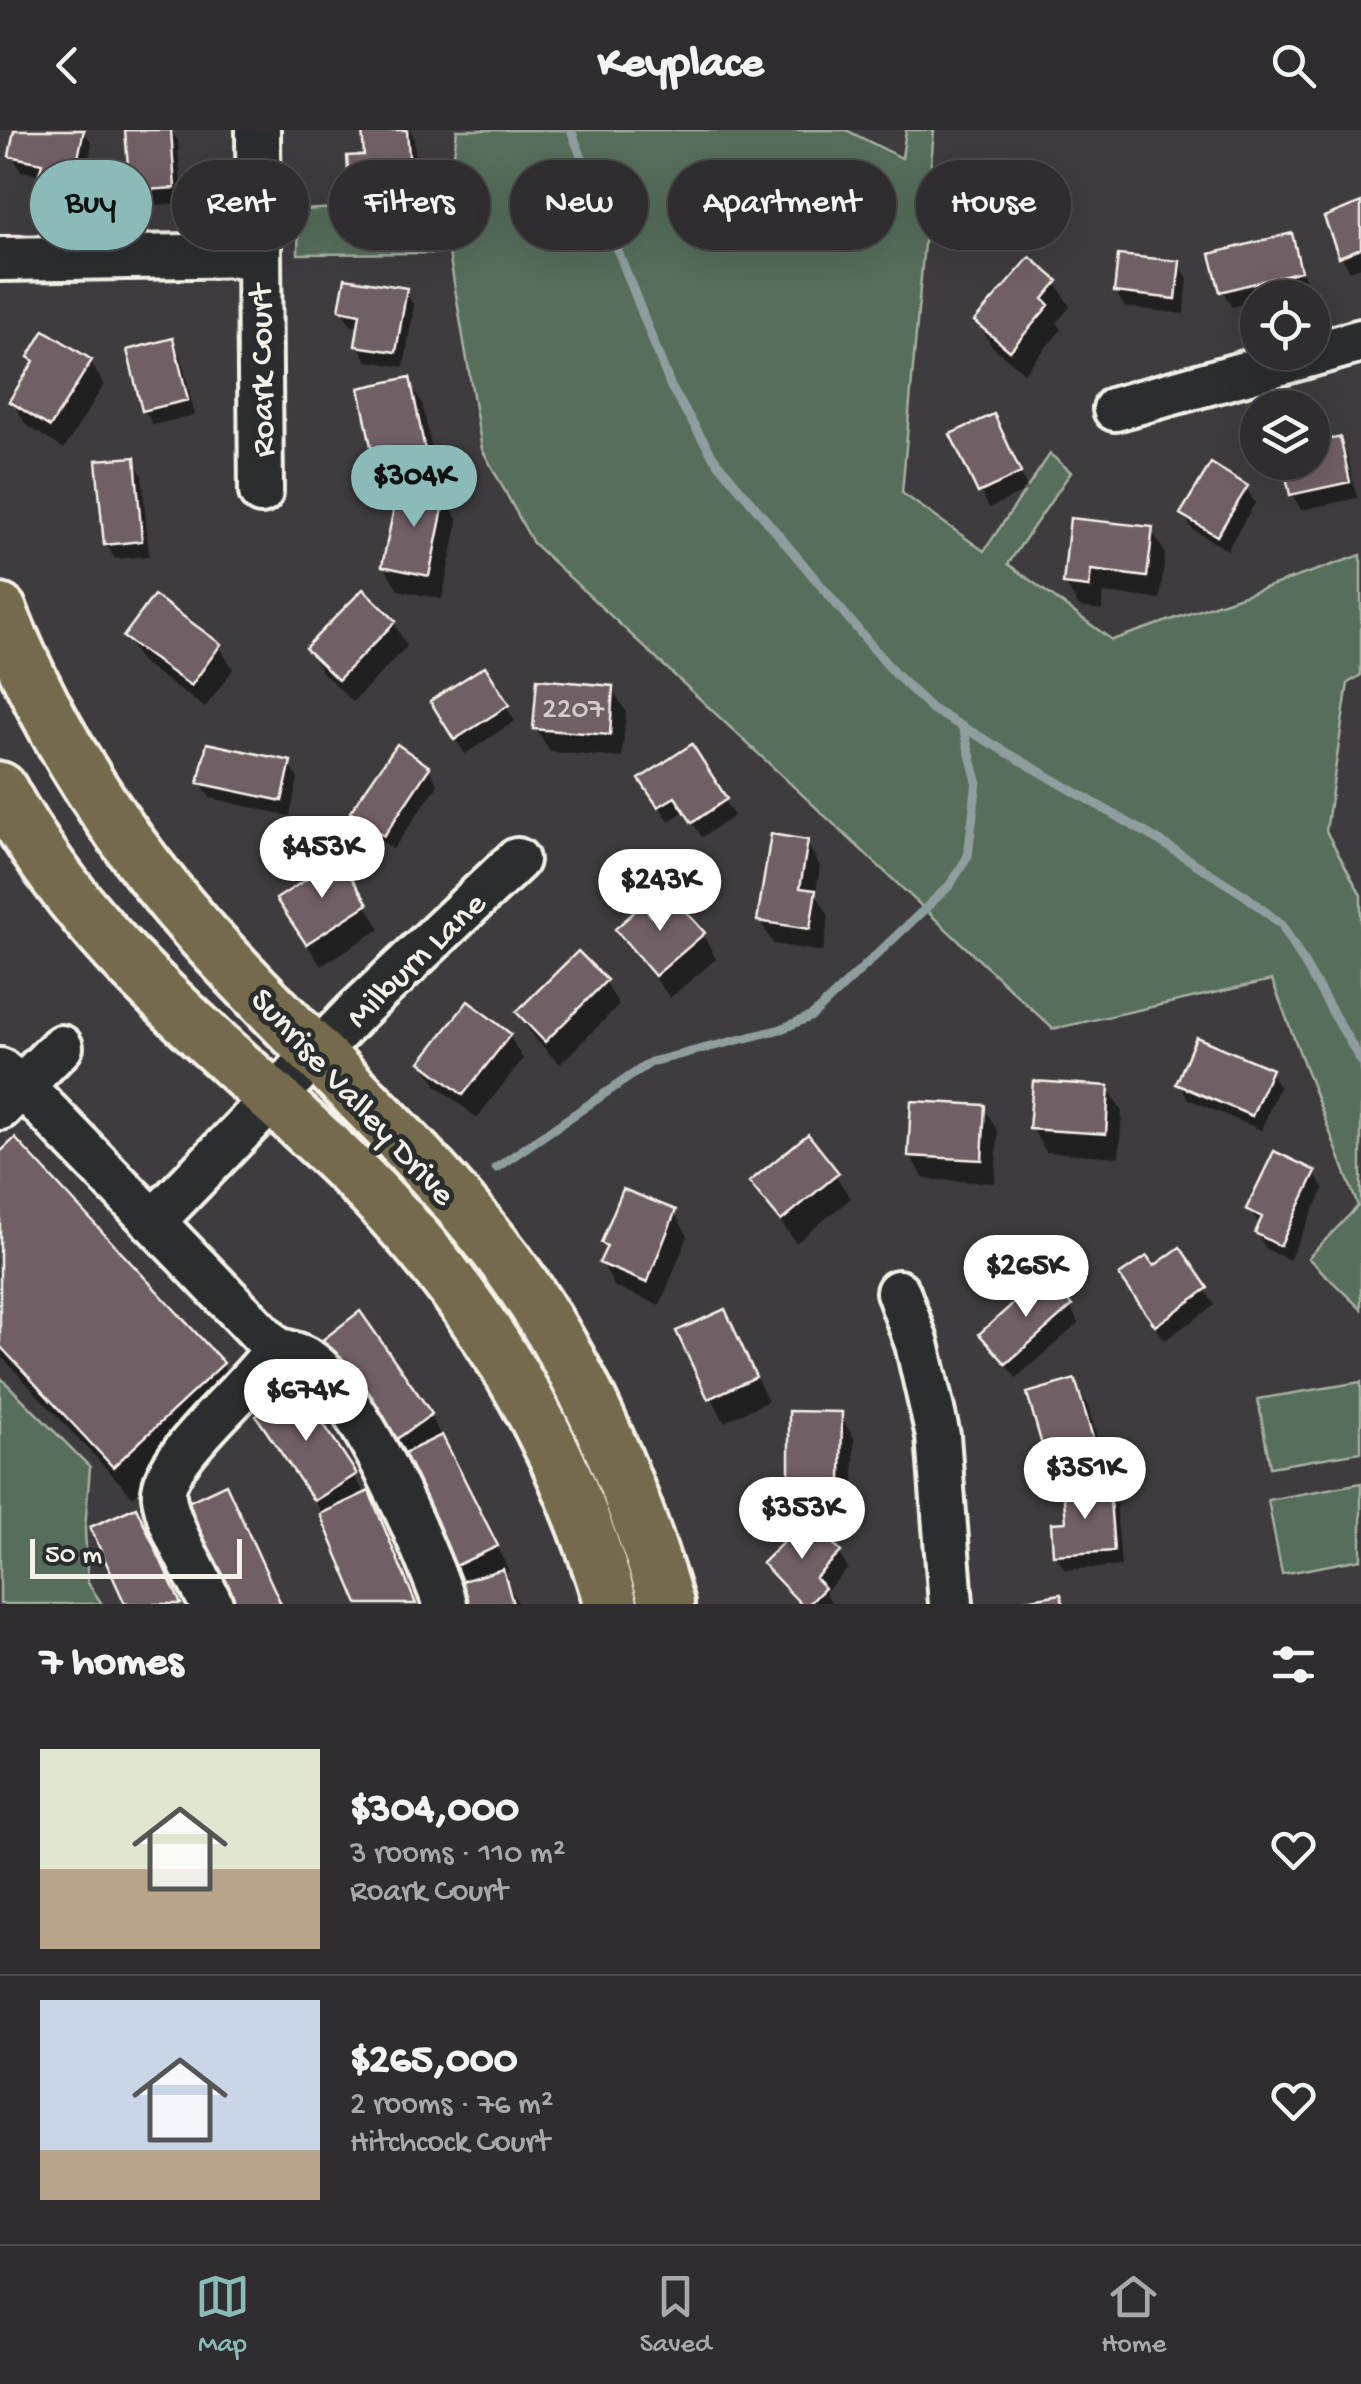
<!DOCTYPE html>
<meta charset="utf-8">
<style>
body{margin:0;font-family:"Gochi Hand",sans-serif;background:#373537;color:#f1f3f6;height:100vh;display:flex;flex-direction:column;font-size:38px;white-space:nowrap}
*{box-sizing:border-box;margin:0}
p{font-size:32px;color:#a7a8aa}
.icon{flex:none;width:55px;height:55px;fill:none;stroke:currentColor;stroke-width:2;stroke-linecap:round;stroke-linejoin:round}
.map{position:relative;height:1474px;overflow:hidden}
.sheet{display:flex;flex-direction:column;background:#2f2d2f;flex:1}
.sheet>*{flex:none}
.guide{position:absolute;left:30px;top:30px;width:1302px;height:90px;display:flex;gap:20px}
.tools{position:absolute;left:1240px;top:150px;display:grid;gap:20px}
.tools a{display:grid;place-items:center;width:90px;height:90px;border-radius:50%;background:#2f2d2f;box-shadow:0 10px 40px #0002,0 0 0 2px #4a494b;font-size:50px}
.scale{position:absolute;left:30px;bottom:25px;width:212px;box-sizing:border-box;padding-left:10px;border:5px solid #f4f1e8;border-top:0;font-size:28px;line-height:35px;white-space:nowrap;color:#f4f1e8;-webkit-text-stroke:8px #2a2d2e;paint-order:stroke}
.price{position:absolute;translate:-50% -85px;padding:0 22px;border-radius:35px;background:#fff;color:#222;font-size:32px;line-height:65px;filter:drop-shadow(0 2px 5px #0008)}
.price::after{content:'';position:absolute;left:50%;top:60px;width:30px;height:22px;margin-left:-15px;background:inherit;clip-path:polygon(0 0,100% 0,50% 100%)}
.price.on{background:#8bbbb9;color:#111}
ul{padding:0;list-style:none}
li{display:flex;align-items:center;gap:30px;height:250px;padding:0 40px}
li+li{border-top:2px solid #4a494b}
li span{display:grid;place-items:center;flex:none;width:280px;height:200px;border-radius:0px;color:#555}
li>.icon{margin-inline-start:auto}
span .icon{width:120px;height:120px;fill:#fffc;stroke-width:1}
li b{font-size:42px}
h2{display:flex;justify-content:space-between;align-items:center;height:120px;padding:0 40px;font-size:42px}
.pill{padding:0 35px;border-radius:45px;background:#2f2d2f;box-shadow:0 10px 40px #0002,0 0 0 2px #4a494b;font-size:35px;line-height:90px}
.pill.on{background:#8bbbb9;color:#111}
header{display:flex;justify-content:space-between;align-items:center;height:130px;padding:0 40px;background:#2f2d2f;font-size:45px;font-weight:800}
.dock{display:flex;justify-content:space-around;align-items:center;height:140px;border-top:2px solid #4a494b;background:#2f2d2f;font-size:28px;color:#a7a8aa}
.dock a{display:grid;justify-items:center;gap:5px}
.dock .on{color:#8bbbb9}
.map>svg:first-child{display:block}
.green{fill:#576e5a;stroke:#a6b0a1;stroke-width:2.5}
.shadow{fill:#0007}
.lines{fill:none;stroke-linecap:round;stroke-linejoin:round}
.stream{stroke:#8e9e9f;stroke-width:9}
.building{fill:#715f66;stroke:#f4f1e8;stroke-width:2.5}
.minor-casing{stroke:#f4f1e8;stroke-width:50}
.major-casing{stroke:#f4f1e8;stroke-width:60}
.minor{stroke:#2a2d2e;stroke-width:42}
.major{stroke:#756b4b;stroke-width:52}
.labels{text-anchor:middle;stroke-width:10;stroke-linejoin:round;paint-order:stroke}
.number-label{font-size:30px;fill:#d3ccc8}
.street-label{font-size:35px;fill:#f4f1e8;stroke:#2a2d2e}
</style>
<header><svg class="icon" aria-label="back" viewBox="0 0 24 24"><path d="M15 5l-7 7 7 7"/></svg>Keyplace<svg class="icon" aria-label="search" viewBox="0 0 24 24"><circle cx="10" cy="10" r="6"/><path d="M15 15l6 6"/></svg></header>
<div class="map">
<svg width="1361" height="1474" viewBox="0 0 1361 1474">
<rect width="100%" height="100%" fill="#3f3c3f"/>
<filter id="ink" filterUnits="userSpaceOnUse"><feTurbulence type="fractalNoise" baseFrequency=".01" numOctaves="2"/><feDisplacementMap in="SourceGraphic" scale="20" xChannelSelector="R" yChannelSelector="G"/><feConvolveMatrix kernelMatrix="1 2 1 2 8 2 1 2 1" color-interpolation-filters="sRGB"/></filter>
<g filter="url(#ink)">
<path class="green" d="M457,0H846L902,28L906,0H934L902,363L984,421L1050,324L1071,342L1008,434L1112,510L1361,425V545L1348,553L1326,701L1361,765V1179L1308,1128L1358,1076L1272,850L1053,899L533,413L482,319L449,123L298,124L299,80L448,73Z
M0,1247L90,1337L85,1399L88,1453L102,1474H0Z
M1361,1252V1322L1270,1337L1258,1269Z
M1361,1353V1429L1282,1444L1268,1370Z"/>
<path class="shadow" d="M17,0H84L92,14L80,70L50,63L41,45L21,41L12,25Z
M128,0H171L178,11L182,73L141,76L132,61Z
M365,0H410L414,8L418,68L361,72L352,56L366,27Z
M1361,75V137L1350,141L1341,126Z
M1290,106L1308,157L1232,177L1223,161Z
M1030,130L1056,153L1070,177L1057,192L1061,200L1024,243L991,215L978,191Z
M1179,133L1188,149L1184,184L1125,177L1116,162Z
M405,160L414,176L404,237L367,231L358,215L360,197L351,196L342,180Z
M172,211L181,227L195,285L153,295L144,280Z
M31,227L90,231L104,255L64,319L26,295L12,271L35,234Z
M408,250L422,273L437,344L390,354L377,330Z
M1002,302L1028,360L989,378L954,306Z
M1338,310L1347,325L1357,368L1301,380L1292,364L1312,332Z
M133,329L142,345L149,426L115,429L106,414Z
M1246,357L1255,373L1227,420L1192,399L1183,384Z
M445,367L458,391L442,469L398,460L384,436Z
M1151,399L1165,423L1160,469L1103,463L1102,480L1079,477L1065,453Z
M394,493L407,516L353,572L322,542L308,519Z
M126,507L219,516L233,539L205,578L140,531Z
M484,540L515,591L465,624L433,572Z
M612,558L626,582L622,628L550,622L536,598Z
M691,618L734,686L702,707L685,681L669,691L652,665Z
M289,633L298,649L290,686L210,668L201,653Z
M429,639L438,655L393,719L362,698L353,682Z
M806,712L820,736L816,764L829,786L823,822L773,814L760,790Z
M366,775L380,799L321,836L293,793Z
M650,789L703,805L716,829L670,868L618,799Z
M605,851L619,875L560,934L533,907L519,883Z
M509,906L523,929L477,988L437,956L423,933Z
M1270,941L1279,957L1261,1000L1188,969L1179,953Z
M1108,958L1122,982L1119,1027L1046,1022L1032,998Z
M984,978L998,1002L995,1053L924,1049L910,1025Z
M808,1008L851,1068L796,1113L753,1053Z
M0,1025L222,1234L240,1266L133,1367L0,1225Z
M1315,1043L1324,1059L1289,1130L1266,1119L1257,1103L1261,1096L1249,1079Z
M674,1082L688,1106L660,1175L615,1157L602,1133L607,1120L604,1113Z
M1179,1121L1215,1175L1165,1210L1131,1161Z
M1070,1177L1079,1193L1016,1248L982,1204Z
M724,1182L768,1271L724,1292L680,1203Z
M333,1239L430,1285L509,1441L503,1444L518,1474H460Z
M1074,1252L1088,1276L1108,1345L1064,1358L1051,1335Z
M299,1260L381,1388L417,1474H361L323,1384L273,1310Z
M840,1285L854,1308V1376H805L792,1352Z
M1107,1358L1116,1373L1121,1436L1065,1440L1056,1425L1068,1394Z
M839,1423L848,1439L825,1462L832,1474H798L765,1434Z"/>
<g class="lines">
<path class="stream" d="M571,0L671,257L714,328L895,544L932,579L1158,710L1246,766L1282,795L1361,931
M496,1038L651,932L781,899L812,886L950,755L968,726L977,651L963,598"/>
</g>
<path class="building" d="M14,0H84L72,55L38,48L42,33L9,26Z
M125,0H171L175,58L130,61Z
M362,0H407L411,53L349,57L347,26L364,25Z
M1361,72V118L1339,127L1324,87Z
M1292,103L1301,141L1220,162L1210,124Z
M1118,125L1180,131L1176,169L1114,162Z
M1030,127L1058,151L1043,169L1049,175L1010,221L974,191Z
M345,148L407,158L396,222L355,216L360,184L339,180Z
M44,200L92,230L50,297L9,271L34,231L28,227Z
M173,208L188,270L142,281L127,220Z
M410,247L425,320L374,331L359,258Z
M994,284L1021,343L978,363L950,304Z
M1340,307L1350,352L1290,365L1283,332H1312V313Z
M135,327L142,411L104,415L96,330Z
M1211,333L1248,356L1217,406L1180,384Z
M399,354L446,364L429,446L382,436Z
M1070,388L1153,397L1147,447L1091,440L1089,457L1063,454Z
M363,459L396,491L338,550L305,518Z
M154,465L221,514L191,556L123,507Z
M485,536L509,575L454,610L430,571Z
M537,549L613,556L610,605L533,599Z
M207,613L291,631L282,671L198,653Z
M397,614L430,637L384,706L350,682Z
M692,614L727,669L692,693L675,667L658,677L639,649Z
M771,704L808,710L800,758L816,760L810,799L757,791Z
M339,728L368,774L306,814L276,769Z
M673,767L705,803L655,846L615,799L642,775L651,786Z
M578,821L607,850L545,912L516,882Z
M468,871L511,904L463,965L420,932Z
M1196,907L1272,939L1252,986L1176,954Z
M1033,951L1109,956L1106,1004L1029,999Z
M911,971L985,975L982,1030L908,1026Z
M808,1004L839,1043L781,1091L749,1052Z
M15,1008L224,1233L113,1337L0,1216V1022Z
M1274,1021L1316,1041L1280,1116L1255,1103L1262,1087L1246,1079Z
M623,1059L676,1080L647,1153L599,1133L607,1116L601,1113Z
M1180,1117L1208,1158L1155,1196L1119,1145L1147,1126L1154,1136Z
M1045,1145L1072,1176L1006,1234L979,1204Z
M725,1179L756,1247L708,1269L676,1201Z
M360,1181L432,1284L387,1316L316,1215Z
M1075,1249L1097,1321L1048,1336L1027,1263Z
M299,1257L357,1344L314,1371L256,1286Z
M789,1281L842,1282L841,1353H789Z
M442,1305L498,1416L449,1439L394,1328Z
M226,1354L281,1474H220L175,1378Z
M1109,1355L1114,1421L1053,1425L1051,1393L1066,1392L1063,1358Z
M369,1361L416,1474H358L320,1384Z
M136,1377L181,1474H125L90,1397Z
M808,1388L841,1422L815,1448L825,1458L809,1474H801L762,1433Z
M503,1439L513,1474H457L452,1454Z
M1061,1464L1063,1474H1020L1019,1471Z"/>
<g class="lines">
<defs>
<path id="minor" d="M258,0L261,362
M0,129L256,125
M1115,279L1361,211
M0,940L38,972L276,1219
M0,978L61,917
M153,1092L357,881L517,730
M898,1162L917,1214L938,1306L951,1474
M276,1219C288,1222 302,1225 312,1233C363,1272 422,1413 445,1474
M211,1474C198,1445 167,1396 164,1366C160,1329 252,1257 276,1219"/>
<path id="major" d="M0,481C46,596 112,701 194,795C295,910 415,1010 507,1133C582,1234 631,1355 667,1474
M0,659C96,835 240,927 374,1064C486,1180 566,1319 611,1474"/>
</defs>
<use href="#minor" class="minor-casing"/>
<use href="#major" class="major-casing"/>
<use href="#minor" class="minor"/>
<use href="#major" class="major"/>
</g>
</g>
<g class="labels">
<g class="number-label">
<text x="573" y="587">2207</text>
</g>
<g class="street-label">
<text transform="translate(259 241) rotate(-91)" y="12">Roark Court</text>
<text transform="translate(414 828) rotate(-44)" y="12">Milburn Lane</text>
<text transform="translate(355 965) rotate(47)" y="12">Sunrise Valley Drive</text>
</g>
</g>
</svg>
<div class="tools">
<a><svg class="icon" aria-label="locate" viewBox="0 0 24 24"><circle cx="12" cy="12" r="6"/><path d="M12 2v4M12 18v4M2 12h4M18 12h4"/></svg></a>
<a><svg class="icon" aria-label="layers" viewBox="0 0 24 24"><path d="M12 4l9 5-9 5-9-5zM3 14l9 5 9-5"/></svg></a>
</div>
<div class="scale">50 m</div>
<b class="price on" style="left:414px;top:400px">$304K</b>
<b class="price" style="left:322px;top:771px">$453K</b>
<b class="price" style="left:660px;top:804px">$243K</b>
<b class="price" style="left:1026px;top:1190px">$265K</b>
<b class="price" style="left:306px;top:1314px">$674K</b>
<b class="price" style="left:1085px;top:1392px">$351K</b>
<b class="price" style="left:802px;top:1432px">$353K</b>
<div class="guide">
<a class="pill on">Buy</a>
<a class="pill">Rent</a>
<a class="pill">Filters</a>
<a class="pill">New</a>
<a class="pill">Apartment</a>
<a class="pill">House</a>
</div>
</div>
<section class="sheet">
<h2>7 homes<svg class="icon" aria-label="filters" viewBox="0 0 24 24"><path d="M4 7h16M4 17h16"/><circle cx="9" cy="7" r="2"/><circle cx="15" cy="17" r="2"/></svg></h2>
<ul>
<li><span style="background:linear-gradient(#dfe7d0 60%,#b9a48a 0)"><svg class="icon" aria-label="home" viewBox="0 0 24 24"><path d="M3 11l9-7 9 7M6 9v11h12V9"/></svg></span><div><b>$304,000</b><p>3 rooms · 110 m²</p><p>Roark Court</p></div><svg class="icon" aria-label="heart" viewBox="0 0 24 24"><path d="M12 20l-8-8c-3-5 5-10 8-4 3-6 11-1 8 4z"/></svg></li>
<li><span style="background:linear-gradient(#c9d6e8 75%,#b9a48a 0)"><svg class="icon" aria-label="home" viewBox="0 0 24 24"><path d="M3 11l9-7 9 7M6 9v11h12V9"/></svg></span><div><b>$265,000</b><p>2 rooms · 76 m²</p><p>Hitchcock Court</p></div><svg class="icon" aria-label="heart" viewBox="0 0 24 24"><path d="M12 20l-8-8c-3-5 5-10 8-4 3-6 11-1 8 4z"/></svg></li>
</ul>
</section>
<nav class="dock">
<a class="on"><svg class="icon" aria-label="map" viewBox="0 0 24 24"><path d="M3 6l6-2 6 2 6-2v14l-6 2-6-2-6 2zM9 4v14M15 6v14"/></svg>Map</a>
<a><svg class="icon" aria-label="saved" viewBox="0 0 24 24"><path d="M7 4h10v16l-5-4-5 4z"/></svg>Saved</a>
<a><svg class="icon" aria-label="home" viewBox="0 0 24 24"><path d="M3 11l9-7 9 7M6 9v11h12V9"/></svg>Home</a>
</nav>
